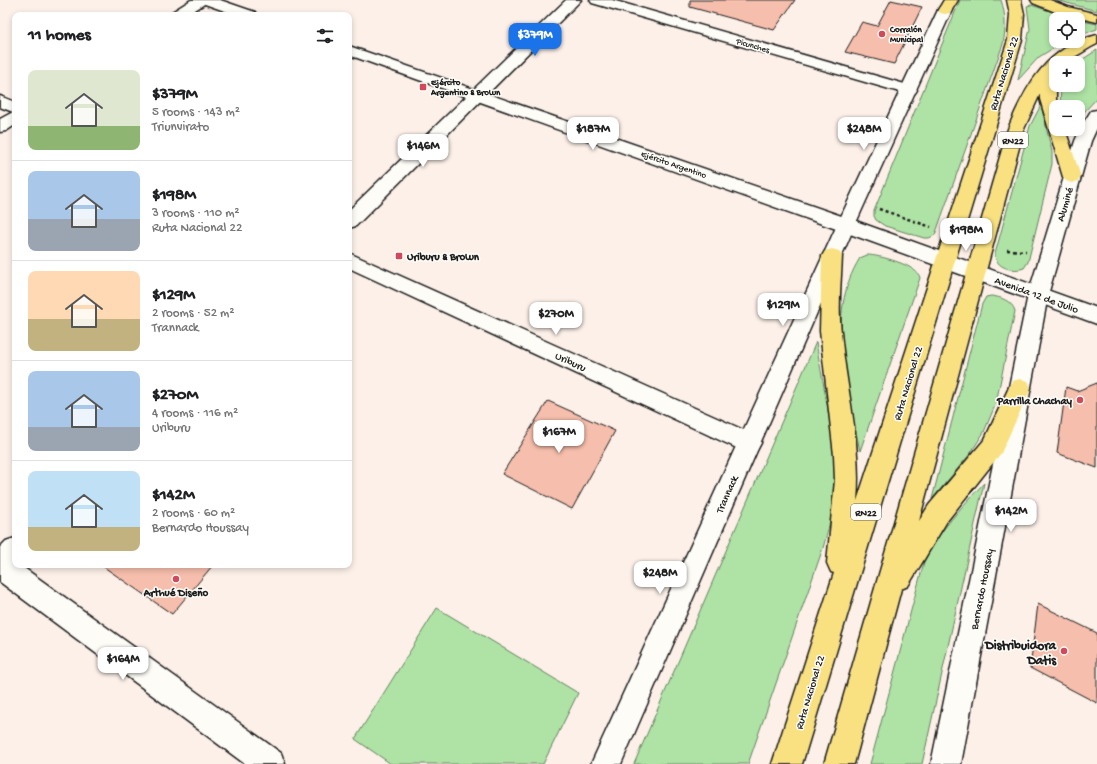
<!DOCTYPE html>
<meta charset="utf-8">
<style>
body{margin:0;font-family:"Gochi Hand",sans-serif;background:#f2f2f2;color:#202124;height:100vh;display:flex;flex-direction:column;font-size:15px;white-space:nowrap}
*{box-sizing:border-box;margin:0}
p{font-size:13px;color:#757577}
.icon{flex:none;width:22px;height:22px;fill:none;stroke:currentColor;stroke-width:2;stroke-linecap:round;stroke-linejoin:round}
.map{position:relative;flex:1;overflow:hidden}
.drawer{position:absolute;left:12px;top:12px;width:340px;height:556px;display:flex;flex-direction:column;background:#fff;border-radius:8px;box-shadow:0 2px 6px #0003}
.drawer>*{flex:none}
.tools{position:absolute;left:1049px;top:12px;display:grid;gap:8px}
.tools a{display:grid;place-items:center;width:36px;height:36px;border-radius:8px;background:#fff;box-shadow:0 2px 6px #0003;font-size:20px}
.price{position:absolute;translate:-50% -34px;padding:0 9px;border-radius:8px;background:#fff;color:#222;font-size:13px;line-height:26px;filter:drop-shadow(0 1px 2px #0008)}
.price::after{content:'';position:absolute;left:50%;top:24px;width:12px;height:9px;margin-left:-6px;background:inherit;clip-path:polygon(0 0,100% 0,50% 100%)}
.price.selected{background:#1a73e8;color:#fff}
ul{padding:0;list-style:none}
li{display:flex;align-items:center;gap:12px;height:100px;padding:0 16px}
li+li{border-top:1px solid #e0e0e0}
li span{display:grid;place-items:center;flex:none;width:112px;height:80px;border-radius:8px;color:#555}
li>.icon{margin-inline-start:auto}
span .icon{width:48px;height:48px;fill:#fffc;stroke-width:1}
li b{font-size:17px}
h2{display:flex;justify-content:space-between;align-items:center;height:48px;padding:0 16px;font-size:17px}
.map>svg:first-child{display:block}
.green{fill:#aee3a5;stroke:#658060}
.building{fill:#f6beac;stroke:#1c1c1c}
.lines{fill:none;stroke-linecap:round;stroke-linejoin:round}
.minor-casing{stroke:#1c1c1c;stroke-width:3}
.tertiary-casing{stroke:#1c1c1c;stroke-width:3}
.secondary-casing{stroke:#1c1c1c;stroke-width:3}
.primary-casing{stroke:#1c1c1c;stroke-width:3}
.path{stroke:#1c1c1c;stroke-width:2.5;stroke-dasharray:3 3;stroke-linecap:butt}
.minor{fill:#fdfcf7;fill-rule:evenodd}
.tertiary{fill:#fdfcf7;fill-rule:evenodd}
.secondary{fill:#fdfcf7;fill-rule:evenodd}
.primary{fill:#f9e181;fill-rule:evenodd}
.poi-dot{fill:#d1495b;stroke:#fdfcf7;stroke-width:1.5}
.labels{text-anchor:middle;stroke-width:3;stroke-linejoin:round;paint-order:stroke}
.far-poi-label{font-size:9px;font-weight:bold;fill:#1c1c1c;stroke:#fdfcf7;text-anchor:start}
.far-street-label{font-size:9px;fill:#1c1c1c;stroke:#fdfcf7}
.shield{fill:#fdfcf7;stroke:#605f5e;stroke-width:1}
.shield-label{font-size:10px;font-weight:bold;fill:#1c1c1c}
.street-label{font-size:11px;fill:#1c1c1c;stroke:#fdfcf7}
.poi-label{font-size:11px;font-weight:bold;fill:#1c1c1c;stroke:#fdfcf7;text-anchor:start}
.near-poi-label{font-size:13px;font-weight:bold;fill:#1c1c1c;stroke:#fdfcf7;text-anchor:end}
</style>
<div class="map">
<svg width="1097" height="764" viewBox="0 0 1097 764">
<rect width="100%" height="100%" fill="#fcf0e8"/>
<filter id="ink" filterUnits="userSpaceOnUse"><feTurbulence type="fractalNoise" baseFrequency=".025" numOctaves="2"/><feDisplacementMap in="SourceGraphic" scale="8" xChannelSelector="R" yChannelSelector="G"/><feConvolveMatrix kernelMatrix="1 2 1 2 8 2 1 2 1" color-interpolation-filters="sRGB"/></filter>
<g filter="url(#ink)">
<path class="green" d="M960,0H1001C1006,15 1006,29 1003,44L935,235L929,238H924L885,226L876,220L874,216V211Z
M1056,0H1097V11Z
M1031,5L1075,19H1056V41H1065L1039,57L1018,80L1030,29L1027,6Z
M1078,20L1097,24V29L1078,36Z
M1097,50V98L1085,111L1078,124V107H1060L1061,87L1062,85H1078V63H1077Z
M1041,105L1052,152V164L1028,262L1024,268C1013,272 995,268 995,254L1030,126Z
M867,255C878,255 918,265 920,278L860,451C848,391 824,315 860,258Z
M991,296C1001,297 1012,301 1015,311L996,403L984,432L970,454L932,499L982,304L986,297Z
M816,342C824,391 837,444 834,494C833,512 828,530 823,548L748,764H634Z
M984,483L922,764H870L924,562C940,529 960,509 984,483Z
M437,608L578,693L543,764H391L355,739Z"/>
<path class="building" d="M690,0H795L774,30L690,7Z
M891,0L922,7L894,64L845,52L862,22L877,26Z
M1097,383V468L1057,453L1066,387L1077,391Z
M548,401L615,431L572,509L502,474Z
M101,565H213L172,614Z
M1038,604L1097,633V703L1030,668Z"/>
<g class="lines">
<defs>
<path id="minor" d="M191,0H208L206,3L187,15H170L172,12Z
M566,0H581L356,226L349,228V210Z
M590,0H612L915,87L917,90L915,93L909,95L903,93L592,3Z
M0,96L15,102V125L6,131L0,132V119L13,112L0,107Z
M349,253L757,436L761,443L757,450L749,453L741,450L349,268Z
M15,538V565H20L281,753L285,764H245L0,582V547L6,541Z"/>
<path id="tertiary" d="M945,6L950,7L952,10L855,225L621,764H591L837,225L938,10L940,7Z
M1097,110V128L1091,141L1048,295L961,764H931L1028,295L1075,141L1082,125L1091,111Z"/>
<path id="secondary" d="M200,0H220L255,12L257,15H236L202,3Z
M349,46L853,220L1097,308V324L839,230L349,55Z"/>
<path id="primary" d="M944,0H958L950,13L945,14L940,13L938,10Z
M1007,0H1021L1024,14L1022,40L802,764H772L834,573L831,572L827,563L835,480L834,455L820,331L822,256L825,251L832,249L839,251L842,256C841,281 838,307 841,332C846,389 862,444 857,501L1008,40L1010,14Z
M1031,0H1050L1068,7L1097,14V22L1058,13L1033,3Z
M1097,35V44C1084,50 1069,63 1056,63V99L1058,107H1056V129H1065L1081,177L1078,181L1072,183L1066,181L1063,177L1040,99V94L1024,129L919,521L929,505L985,439L1012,381L1020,379L1028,381L1031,388L1001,453L947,521L908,586L901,589L854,764H824L1008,129C1026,85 1047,47 1097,35Z"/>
</defs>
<use href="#minor" class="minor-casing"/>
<use href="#tertiary" class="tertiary-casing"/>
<use href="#secondary" class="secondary-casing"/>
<use href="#primary" class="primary-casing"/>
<path class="path" d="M879,209L931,227
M1007,250L1026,251"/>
<use href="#minor" class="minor"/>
<use href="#tertiary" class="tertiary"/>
<use href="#secondary" class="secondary"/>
<use href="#primary" class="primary"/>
</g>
</g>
<g class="poi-dot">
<circle cx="882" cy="34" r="4"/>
<rect x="419" y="83" width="8" height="8" rx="2"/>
<rect x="395" y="252" width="8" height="8" rx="2"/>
<circle cx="1080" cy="400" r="4"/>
<circle cx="176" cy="579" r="4"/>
<circle cx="1064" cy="651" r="4"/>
</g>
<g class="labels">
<g class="far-poi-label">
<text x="890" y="32">Corralón<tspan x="890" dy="10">Municipal</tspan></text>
<text x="431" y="85">Ejército<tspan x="431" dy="10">Argentino &amp; Brown</tspan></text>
</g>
<g class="far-street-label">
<text transform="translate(753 45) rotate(16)" y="3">Picunches</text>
<text transform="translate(674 164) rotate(19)" y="3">Ejército Argentino</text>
</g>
<g class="shield">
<rect x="998" y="132" width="30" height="16" rx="3"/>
<rect x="851" y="504" width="30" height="16" rx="3"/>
</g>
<g class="shield-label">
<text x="1013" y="144">RN22</text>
<text x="866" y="516">RN22</text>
</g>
<g class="street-label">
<text transform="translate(1003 73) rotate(-73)" y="4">Ruta Nacional 22</text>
<text transform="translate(1064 204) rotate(-74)" y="4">Aluminé</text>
<text transform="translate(1037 294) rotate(20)" y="4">Avenida 12 de Julio</text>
<text transform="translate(571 361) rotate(25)" y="4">Uriburu</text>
<text transform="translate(907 383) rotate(-73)" y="4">Ruta Nacional 22</text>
<text transform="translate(726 494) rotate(-66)" y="4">Trannack</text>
<text transform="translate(981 589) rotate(-79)" y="4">Bernardo Houssay</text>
<text transform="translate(809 692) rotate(-73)" y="4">Ruta Nacional 22</text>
</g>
<g class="poi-label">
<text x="407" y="260">Uriburu &amp; Brown</text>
<text x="1072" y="404" text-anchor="end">Parrilla Chachay</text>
<text x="176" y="596" text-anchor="middle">Arthué Diseño</text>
</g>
<g class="near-poi-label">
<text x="1056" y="649">Distribuidora<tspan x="1056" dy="15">Datis</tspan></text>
</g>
</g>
</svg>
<div class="tools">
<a><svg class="icon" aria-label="locate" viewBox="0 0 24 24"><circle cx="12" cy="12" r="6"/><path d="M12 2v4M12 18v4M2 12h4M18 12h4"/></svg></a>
<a>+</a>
<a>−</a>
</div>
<b class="price selected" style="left:535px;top:57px">$379M</b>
<b class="price" style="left:593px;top:151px">$187M</b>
<b class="price" style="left:864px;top:151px">$248M</b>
<b class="price" style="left:423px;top:168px">$146M</b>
<b class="price" style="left:966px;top:252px">$198M</b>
<b class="price" style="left:783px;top:327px">$129M</b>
<b class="price" style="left:556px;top:336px">$270M</b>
<b class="price" style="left:559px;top:454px">$167M</b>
<b class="price" style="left:1011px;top:533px">$142M</b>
<b class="price" style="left:660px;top:595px">$248M</b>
<b class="price" style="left:123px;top:681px">$164M</b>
<section class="drawer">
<h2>11 homes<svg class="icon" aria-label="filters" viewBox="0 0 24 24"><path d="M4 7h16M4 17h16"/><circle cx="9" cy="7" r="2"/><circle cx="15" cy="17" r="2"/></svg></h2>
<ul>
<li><span style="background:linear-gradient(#dfe7d0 70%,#8fb573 0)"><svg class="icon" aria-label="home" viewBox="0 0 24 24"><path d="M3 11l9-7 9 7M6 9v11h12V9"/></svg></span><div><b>$379M</b><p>5 rooms · 143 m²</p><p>Triunvirato</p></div></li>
<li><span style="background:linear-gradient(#a9c7e8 60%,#9aa5b1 0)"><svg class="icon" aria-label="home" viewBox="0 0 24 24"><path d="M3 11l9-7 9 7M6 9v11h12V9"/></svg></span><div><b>$198M</b><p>3 rooms · 110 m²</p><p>Ruta Nacional 22</p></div></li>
<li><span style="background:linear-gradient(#ffd9b3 60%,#c2b280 0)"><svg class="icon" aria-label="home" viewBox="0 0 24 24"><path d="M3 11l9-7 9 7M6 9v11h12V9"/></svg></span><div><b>$129M</b><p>2 rooms · 52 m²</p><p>Trannack</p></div></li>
<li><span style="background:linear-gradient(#a9c7e8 70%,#9aa5b1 0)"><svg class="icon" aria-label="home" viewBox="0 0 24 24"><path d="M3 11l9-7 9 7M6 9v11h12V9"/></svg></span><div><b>$270M</b><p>4 rooms · 116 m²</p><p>Uriburu</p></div></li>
<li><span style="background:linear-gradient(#bfe0f5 70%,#c2b280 0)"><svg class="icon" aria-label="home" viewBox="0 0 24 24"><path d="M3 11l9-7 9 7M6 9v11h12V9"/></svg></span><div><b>$142M</b><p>2 rooms · 60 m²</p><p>Bernardo Houssay</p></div></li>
</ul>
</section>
</div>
